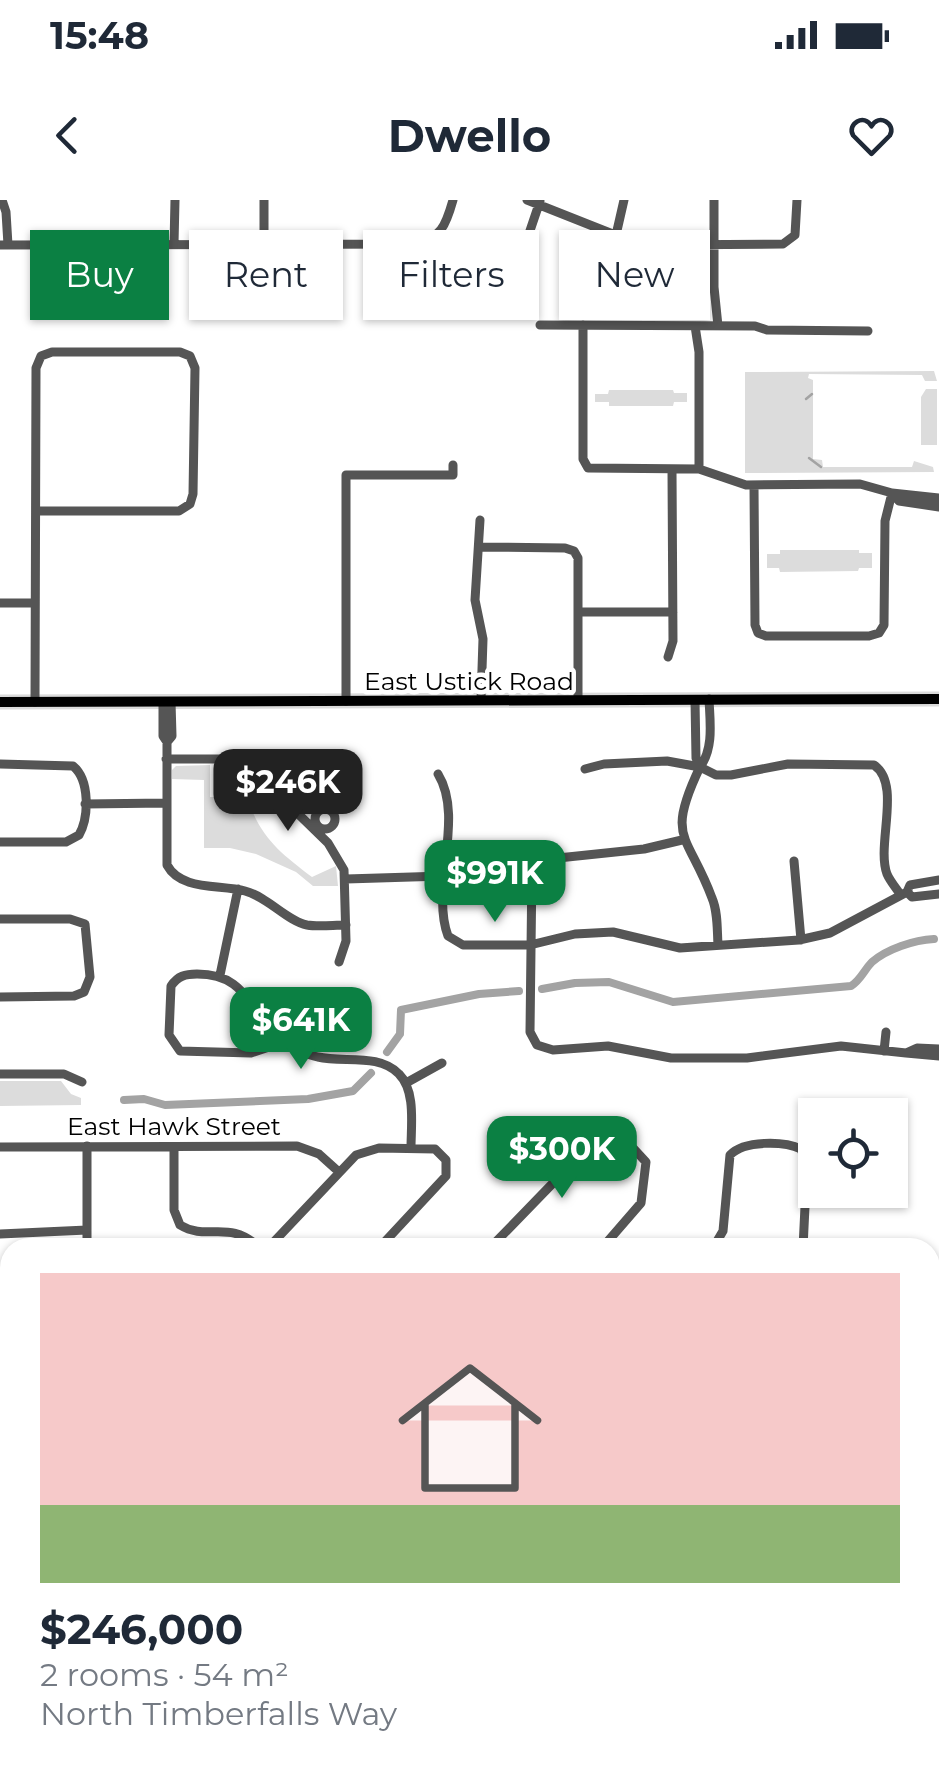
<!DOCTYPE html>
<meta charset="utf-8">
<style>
body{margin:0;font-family:Montserrat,sans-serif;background:#f6f6f7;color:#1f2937;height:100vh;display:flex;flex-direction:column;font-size:38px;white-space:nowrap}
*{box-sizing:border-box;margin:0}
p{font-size:32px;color:#747a83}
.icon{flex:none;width:55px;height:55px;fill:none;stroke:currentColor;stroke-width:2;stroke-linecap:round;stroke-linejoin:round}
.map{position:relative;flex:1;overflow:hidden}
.details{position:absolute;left:0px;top:1038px;width:940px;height:552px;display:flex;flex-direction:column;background:#fff;border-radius:30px 30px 0 0;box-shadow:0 2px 8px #0004}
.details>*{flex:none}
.banner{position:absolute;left:30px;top:30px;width:880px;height:90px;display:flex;gap:20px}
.fabs{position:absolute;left:798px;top:898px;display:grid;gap:20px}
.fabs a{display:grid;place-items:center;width:110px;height:110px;border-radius:0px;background:#fff;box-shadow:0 2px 8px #0004;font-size:50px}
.price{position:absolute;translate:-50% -85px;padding:0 22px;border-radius:20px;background:#0b8043;color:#fff;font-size:32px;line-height:65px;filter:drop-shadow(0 2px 5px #0008)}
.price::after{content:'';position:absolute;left:50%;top:60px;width:30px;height:22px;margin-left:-15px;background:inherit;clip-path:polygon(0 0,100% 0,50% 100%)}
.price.selected{background:#222;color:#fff}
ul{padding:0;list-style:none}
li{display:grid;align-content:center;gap:20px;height:530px;padding:0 40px}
li span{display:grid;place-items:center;height:310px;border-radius:0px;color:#555}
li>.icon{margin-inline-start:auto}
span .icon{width:180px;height:180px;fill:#fffc;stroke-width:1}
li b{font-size:42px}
.chip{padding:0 35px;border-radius:0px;background:#fff;box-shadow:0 2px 8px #0004;font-size:35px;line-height:90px}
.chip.selected{background:#0b8043;color:#fff}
.status{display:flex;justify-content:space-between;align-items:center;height:70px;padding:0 50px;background:#fff;direction:ltr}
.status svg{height:28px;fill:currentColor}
header{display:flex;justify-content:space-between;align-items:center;height:130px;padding:0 40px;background:#fff;font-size:45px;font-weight:700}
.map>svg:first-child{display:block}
.green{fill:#dcdcdc}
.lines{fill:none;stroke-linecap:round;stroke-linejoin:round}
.stream{stroke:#a3a3a3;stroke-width:2.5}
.canal{stroke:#a3a3a3;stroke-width:8}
.major-casing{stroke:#dbdbdb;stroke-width:15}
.minor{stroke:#555;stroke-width:9}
.major{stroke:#000;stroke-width:10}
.labels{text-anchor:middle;stroke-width:9;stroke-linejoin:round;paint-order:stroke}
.street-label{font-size:25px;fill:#000;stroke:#fff}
</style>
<div class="status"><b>15:48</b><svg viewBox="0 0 49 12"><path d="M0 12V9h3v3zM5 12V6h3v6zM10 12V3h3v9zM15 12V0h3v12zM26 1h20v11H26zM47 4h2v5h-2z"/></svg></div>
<header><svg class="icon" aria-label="back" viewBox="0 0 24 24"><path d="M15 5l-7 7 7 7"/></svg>Dwello<svg class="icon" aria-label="heart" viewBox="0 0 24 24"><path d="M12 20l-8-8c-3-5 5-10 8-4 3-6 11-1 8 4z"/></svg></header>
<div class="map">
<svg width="939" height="1589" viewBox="0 0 939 1589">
<rect width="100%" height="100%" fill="#fff"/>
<path class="green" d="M934,171L937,181H925L922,175L809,174L808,178L813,180V259L822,260L823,267H912L914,261L933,267L934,272L745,273V172Z
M926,189H937V245H921V197Z
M609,190H673L674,193H687V202H674L673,206H609V202H595V194H608Z
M780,350H859V353H872V368H859L858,371L780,372L779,368H767V354H780Z
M210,565V597H247C260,637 279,652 312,677L336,666L338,686H313L296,672L256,654L230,648H204V580L172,579V570L176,566Z
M0,881H61L71,894L81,898V905L0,906Z"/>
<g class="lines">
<path class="stream" d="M806,199L812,194
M809,258L821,267"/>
<path class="canal" d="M542,789L575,783L609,782L673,802L851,786C861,780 864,770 872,762C887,749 914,740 934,739
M387,852L400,834L401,810L479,794L519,791
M124,900L144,899L165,905L308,899L353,891L371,873"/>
<defs>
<path id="major" d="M0,502L939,499"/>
</defs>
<use href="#major" class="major-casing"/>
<path class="minor" d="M2,0L6,12L8,45
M527,0L638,44L652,45L783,44L795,35L797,0
M714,0V87L718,126
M616,35L624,0
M174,44L175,0
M264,44V0
M0,45L414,44C441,39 446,25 453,0
M512,84L540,1
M540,125L755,126L767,130L868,131
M583,125V259L588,268L699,269L746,285L860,284L892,293L885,321L884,425L879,433L869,436H766L758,433L755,425L754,285
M695,126L699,152V269
M939,298L892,293L899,301L939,307
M480,320L475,400L483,439L481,500
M480,347L565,348L574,351L578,358V500
M0,403H35
M578,412H673
M668,457L673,441L672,270
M695,500L696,558L700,567C714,548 710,522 709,499
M346,501V275H453V265
M35,502L36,168L41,156L52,152H180L190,156L195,168L193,294L190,304L179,311H36
M163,502V536L167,542L172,536L171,502
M167,542V665C181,691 220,684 245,691C268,697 287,721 307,725C319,727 333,725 346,725
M166,559H266L283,569L289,605L328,643L344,670L346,741L339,762
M0,564L73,566C90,580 89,617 79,635L66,642H0
M700,567C665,640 688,633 712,698C718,712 717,729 718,745
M585,569L604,564L667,561L700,567L716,575H731L788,564L874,565C902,584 876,645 887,674C890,681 896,688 900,694
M438,574C465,618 430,687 448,736
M85,604L166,603
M315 619a10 10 0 1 1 20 0a10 10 0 1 1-20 0Z
M682,640L644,649L539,660L532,666L530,832L537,845L553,850L608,846L671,858H747L841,846L906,853
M794,661L801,740
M346,679L444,676
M939,680L910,685L907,692L912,697L939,694
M0,719H70L85,724L90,777L84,792L74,796L0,797
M448,736L463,745H530L575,734L613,732L680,748L799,740L830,733L907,692
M220,775L238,689
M278,835L269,847L251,853L180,851L169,835L171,786C178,776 185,774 197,774C249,774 248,813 285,839C295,847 305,855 318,857C344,863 379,853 399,874C416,891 411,925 411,948
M939,849L917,848L906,853L939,856
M884,851L886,832
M0,874H64L82,882
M406,883L442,863
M87,946V1048
M0,947L297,946L319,954L339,972
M174,948V1010L180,1025C208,1042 228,1018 260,1048
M532,951L558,976
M890,986L892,952
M806,998L880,996L887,990
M0,1034L87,1030
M268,1048L356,955L379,948L435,949L446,960V976L379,1048
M490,1048L585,950L634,949L646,962L641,1003L602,1048
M713,1048L723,1031L730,955C744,940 784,941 801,949L807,965L803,1048
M930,1145H939
M0,1147L10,1137
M4,1357V1276L10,1258
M0,1485L4,1434
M930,1516H939
M0,1555L10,1568
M78,1580L79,1589
M172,1580V1589
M423,1580L437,1589
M540,1580L617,1588
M695,1580V1589
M304,1589V1580
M799,1589V1580
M894,1589V1580"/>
<use href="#major" class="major"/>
</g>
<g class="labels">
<g class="street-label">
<text x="469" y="490">East Ustick Road</text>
<text x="174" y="935">East Hawk Street</text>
</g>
</g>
</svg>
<div class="fabs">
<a><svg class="icon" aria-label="locate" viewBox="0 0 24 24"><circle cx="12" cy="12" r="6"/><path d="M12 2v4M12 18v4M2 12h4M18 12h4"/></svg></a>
</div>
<b class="price selected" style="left:288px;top:634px">$246K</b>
<b class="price" style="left:495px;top:725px">$991K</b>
<b class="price" style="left:301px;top:872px">$641K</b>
<b class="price" style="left:562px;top:1001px">$300K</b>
<div class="banner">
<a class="chip selected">Buy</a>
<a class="chip">Rent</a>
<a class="chip">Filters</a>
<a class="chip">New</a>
</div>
<section class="details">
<ul>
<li><span style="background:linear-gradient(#f6c9c9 75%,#8fb573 0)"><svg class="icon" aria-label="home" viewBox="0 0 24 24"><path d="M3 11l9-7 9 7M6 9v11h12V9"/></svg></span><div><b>$246,000</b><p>2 rooms · 54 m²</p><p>North Timberfalls Way</p></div></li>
</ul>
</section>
</div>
